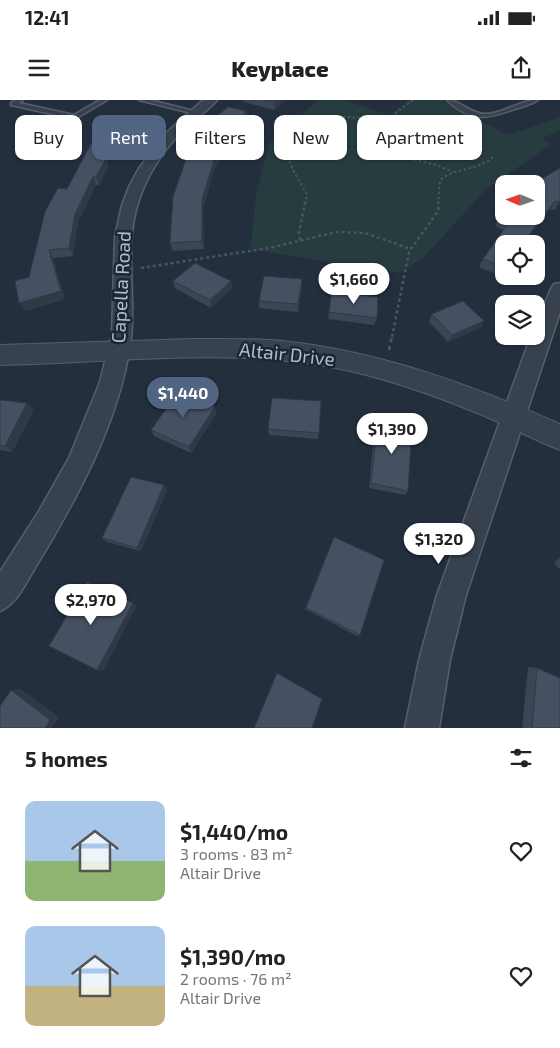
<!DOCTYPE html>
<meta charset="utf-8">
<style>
body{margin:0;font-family:"Exo 2",sans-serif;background:#f6f6f6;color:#222;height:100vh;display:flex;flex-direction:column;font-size:19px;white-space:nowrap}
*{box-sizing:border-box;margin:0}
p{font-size:16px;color:#767676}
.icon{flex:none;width:28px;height:28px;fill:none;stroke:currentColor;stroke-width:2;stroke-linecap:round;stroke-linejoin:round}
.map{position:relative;height:628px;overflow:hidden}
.drawer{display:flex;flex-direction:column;background:#fff;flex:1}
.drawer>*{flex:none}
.guide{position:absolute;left:15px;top:15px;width:530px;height:45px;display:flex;gap:10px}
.needle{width:32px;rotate:272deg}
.tools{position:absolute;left:495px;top:75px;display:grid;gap:10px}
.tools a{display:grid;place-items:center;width:50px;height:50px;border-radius:10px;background:#fff;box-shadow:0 1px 4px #0004;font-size:25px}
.price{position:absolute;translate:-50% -42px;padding:0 11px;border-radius:18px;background:#fff;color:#222;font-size:16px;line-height:32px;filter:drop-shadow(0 1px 2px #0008)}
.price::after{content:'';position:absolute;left:50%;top:30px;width:15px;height:11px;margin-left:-8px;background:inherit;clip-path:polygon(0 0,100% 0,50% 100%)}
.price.active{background:#516482;color:#fff}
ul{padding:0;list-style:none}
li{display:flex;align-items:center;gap:15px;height:125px;padding:0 25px}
li span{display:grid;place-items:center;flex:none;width:140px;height:100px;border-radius:10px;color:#555}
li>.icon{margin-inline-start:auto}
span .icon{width:60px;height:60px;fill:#fffc;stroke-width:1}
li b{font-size:21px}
h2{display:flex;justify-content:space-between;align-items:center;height:60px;padding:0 25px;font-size:21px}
.tag{padding:0 18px;border-radius:10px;background:#fff;box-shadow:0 1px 4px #0004;font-size:18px;line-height:45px}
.tag.active{background:#516482;color:#fff}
.status{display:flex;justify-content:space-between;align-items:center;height:35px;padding:0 25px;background:#fff;direction:ltr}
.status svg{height:14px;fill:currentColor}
header{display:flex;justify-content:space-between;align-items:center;height:65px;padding:0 25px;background:#fff;font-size:22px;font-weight:800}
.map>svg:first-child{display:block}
.green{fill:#263c3f}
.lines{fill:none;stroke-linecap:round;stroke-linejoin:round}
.service-casing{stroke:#565f6c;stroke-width:3}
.minor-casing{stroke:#565f6c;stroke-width:3}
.tertiary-casing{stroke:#565f6c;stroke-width:2}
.path-far2{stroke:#44595c;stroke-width:2;stroke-dasharray:2.5 2.5;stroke-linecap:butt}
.path-far1{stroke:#44595c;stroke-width:2.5;stroke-dasharray:3 3;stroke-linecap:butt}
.path{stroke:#44595c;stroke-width:3;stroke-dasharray:4 4;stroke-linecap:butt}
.service{fill:#38414e;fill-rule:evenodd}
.minor{fill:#38414e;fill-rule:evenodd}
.tertiary{fill:#38414e;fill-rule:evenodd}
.wall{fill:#3b4654}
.shaded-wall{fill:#303945}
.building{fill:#455162;stroke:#303945}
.labels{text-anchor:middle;stroke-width:5;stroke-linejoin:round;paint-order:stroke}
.street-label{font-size:19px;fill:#b4bcc9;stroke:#1d2633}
</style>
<div class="status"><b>12:41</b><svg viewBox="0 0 49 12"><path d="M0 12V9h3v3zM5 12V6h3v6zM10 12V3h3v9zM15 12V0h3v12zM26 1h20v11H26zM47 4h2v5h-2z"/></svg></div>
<header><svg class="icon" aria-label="menu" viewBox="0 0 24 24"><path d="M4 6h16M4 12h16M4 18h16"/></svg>Keyplace<svg class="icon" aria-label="share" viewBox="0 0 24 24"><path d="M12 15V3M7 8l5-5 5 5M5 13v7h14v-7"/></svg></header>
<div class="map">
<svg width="560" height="628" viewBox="0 0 560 628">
<rect width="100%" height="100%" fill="#242f3e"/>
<path class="green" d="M318,0H343L389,15L409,0H443L462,12L504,33L512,34L560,17V31L542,38L552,44L486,89L424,157L400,173L250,149L257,89L270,43Z"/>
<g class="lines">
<defs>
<path id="service" d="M16,0H23L19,3L74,15L100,0H107L75,19L11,5V3Z
M139,0H150L198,12L195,14Z
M447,0C460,0 469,13 484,14C501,15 519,0 538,0C531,5 521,7 512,10C485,19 470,22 447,0Z"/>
<path id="minor" d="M203,0H217C209,10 195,18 186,27C164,49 147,74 138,103C124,147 136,194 131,239C120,321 77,399 35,468C25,484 17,504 0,511V472L39,411L69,358L100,282L112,233L115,137L122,105L129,87L138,70L163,36Z
M560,183V212L466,495L450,560L439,628H405L419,560L437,495L531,236H536V223L551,189L554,184Z"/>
<path id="tertiary" d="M193,239C228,239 264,238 299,243C390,255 476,287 560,324V350C532,339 505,324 477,313C431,294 385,278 336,268C226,247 112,263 0,265V245Z"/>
</defs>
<use href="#service" class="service-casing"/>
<use href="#minor" class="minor-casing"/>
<use href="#tertiary" class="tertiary-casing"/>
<path class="path-far2" d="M413,0L392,16L394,30L385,44L386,53L437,65L453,72
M305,104L307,95C301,82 291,71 289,57C289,49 293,42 298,36C321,8 361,17 392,25
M438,104L440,80C456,67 478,71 493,57"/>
<path class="path-far1" d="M300,140L299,132L305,103
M141,168L269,148L336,132L365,133L411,149
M392,237L409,152L438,111L439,103"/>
<path class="path" d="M389,250L392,235"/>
<use href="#service" class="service"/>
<use href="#minor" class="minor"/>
<use href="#tertiary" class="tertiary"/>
</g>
<path class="wall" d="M244,0H285L274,10L244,2Z
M246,11L247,19L215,68L203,108L204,149L173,151L170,143Z
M107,50L109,57L107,62L109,66L99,85H96L78,122L73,156L53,158L65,199L25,211L29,177L67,89Z
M560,68V104L554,110L550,109L504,144V176H507L506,178L479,167L483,159L504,130L495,126L499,118L533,84Z
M173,181H231L232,188L211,208L175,188Z
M302,187L298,212L259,208V201Z
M332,191L377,218L374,225L328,219Z
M432,214L484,221L480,228L448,242L429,222Z
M0,300L34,310L12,352L0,350Z
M217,313L191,353L154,336L151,330Z
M378,319L408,391L405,395L369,388L375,325Z
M268,329L319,333L318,339L269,335Z
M164,385L167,390L141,451L107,442L102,438Z
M334,437L360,535L357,536L305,509Z
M560,457V469L554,463Z
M528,567L537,568L560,628H522Z"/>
<path class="shaded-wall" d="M277,0H285L274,10V2Z
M246,11L247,19L215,68L203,108L204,149L202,141V100L214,60Z
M107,50L109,57L107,62L109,66L99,85L96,77L102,58Z
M93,77L96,85L78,122L73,156L69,148L75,114Z
M555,101L550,109L523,144H522Z
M560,101V104L554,110L558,102Z
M49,150L53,158L65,199L25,211L19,203Z
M302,179V187L298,212V204Z
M231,181L232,188L211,208L210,200Z
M484,221L480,228L448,242L452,235Z
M27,303L34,310L12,352L5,346Z
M215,307L217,313L191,353L189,347Z
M164,385L167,390L141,451L137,448Z
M87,482L137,505L104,570H97Z
M21,589L59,617L52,628H45L11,590Z"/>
<path class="building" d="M265,0H277L274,2Z
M228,7L246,11L214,60L202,100V141L170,143L173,97L188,53L212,20Z
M92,42L107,50L102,58H106L96,77H93L75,114L69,148L49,150L61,191L19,203L15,181L29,177L45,112L58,88L67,89Z
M560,68V101L558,102L555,101L522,144H504V167L483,159L509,122L499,118L504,113V116H536V84H529L530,82L533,84Z
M195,163L231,181L210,200L173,181Z
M264,176L302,179L298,204L259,201Z
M332,191L378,197L377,218L329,212Z
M463,201L484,221L452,235L432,214Z
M178,292L215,307L189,347L151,330Z
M272,298L321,301L319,333L268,329Z
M0,300L27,303L5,346L0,345Z
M378,319L412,326L408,391L371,383Z
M131,377L164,385L137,448L102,438Z
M334,437L384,460L360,535L306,508Z
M87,482L133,503L97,570L49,546Z
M537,568L560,578V628H532Z
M277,573L322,599L312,628H254Z
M11,590L50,620L45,628H0V606Z"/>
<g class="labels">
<g class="street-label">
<text transform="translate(121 187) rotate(-87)" y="7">Capella Road</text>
<text transform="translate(287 254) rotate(6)" y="7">Altair Drive</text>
</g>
</g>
</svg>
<div class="tools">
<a><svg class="needle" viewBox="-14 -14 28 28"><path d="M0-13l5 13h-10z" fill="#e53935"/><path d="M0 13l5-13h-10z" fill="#767676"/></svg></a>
<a><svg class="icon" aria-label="locate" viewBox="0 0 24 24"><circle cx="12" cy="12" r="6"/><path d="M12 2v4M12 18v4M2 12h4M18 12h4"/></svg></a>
<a><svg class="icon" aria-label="layers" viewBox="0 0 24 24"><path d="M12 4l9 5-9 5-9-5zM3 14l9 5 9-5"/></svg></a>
</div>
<b class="price" style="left:354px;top:205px">$1,660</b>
<b class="price active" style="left:183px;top:319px">$1,440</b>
<b class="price" style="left:392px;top:355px">$1,390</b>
<b class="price" style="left:439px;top:465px">$1,320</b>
<b class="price" style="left:91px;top:526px">$2,970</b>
<div class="guide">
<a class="tag">Buy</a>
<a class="tag active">Rent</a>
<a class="tag">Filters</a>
<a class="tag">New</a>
<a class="tag">Apartment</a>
</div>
</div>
<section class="drawer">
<h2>5 homes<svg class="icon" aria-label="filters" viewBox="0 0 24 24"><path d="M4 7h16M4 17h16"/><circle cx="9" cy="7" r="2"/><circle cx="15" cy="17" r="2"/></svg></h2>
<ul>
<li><span style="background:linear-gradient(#a9c7e8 60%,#8fb573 0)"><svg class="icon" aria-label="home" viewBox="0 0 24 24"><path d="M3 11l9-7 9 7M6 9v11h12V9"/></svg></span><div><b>$1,440/mo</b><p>3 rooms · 83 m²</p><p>Altair Drive</p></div><svg class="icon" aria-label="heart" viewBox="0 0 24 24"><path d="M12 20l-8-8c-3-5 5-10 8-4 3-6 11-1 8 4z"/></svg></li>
<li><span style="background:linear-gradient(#a9c7e8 60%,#c2b280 0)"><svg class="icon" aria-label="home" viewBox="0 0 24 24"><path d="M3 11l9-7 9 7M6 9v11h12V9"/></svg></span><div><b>$1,390/mo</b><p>2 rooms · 76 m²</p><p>Altair Drive</p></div><svg class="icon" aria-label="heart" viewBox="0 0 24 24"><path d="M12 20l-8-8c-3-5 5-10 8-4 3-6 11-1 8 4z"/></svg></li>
</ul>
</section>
